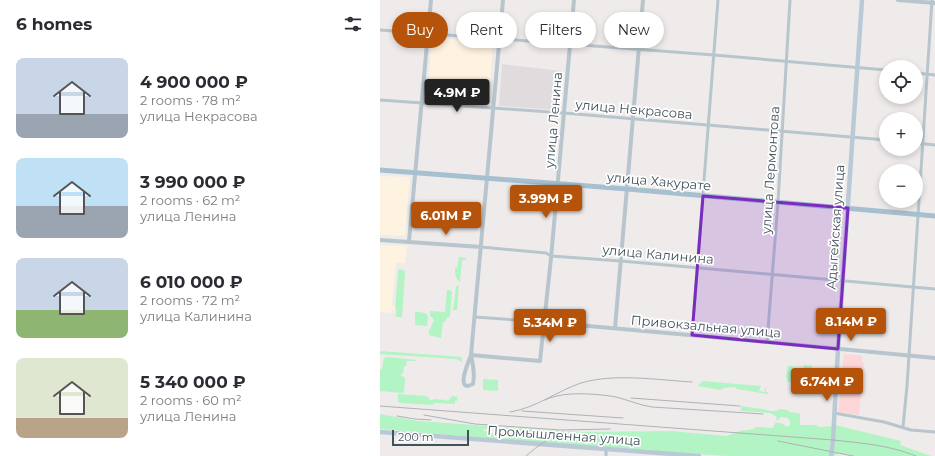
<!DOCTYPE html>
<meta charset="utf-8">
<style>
body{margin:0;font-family:Montserrat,sans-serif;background:#f7f7f7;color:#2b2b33;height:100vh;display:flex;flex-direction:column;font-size:15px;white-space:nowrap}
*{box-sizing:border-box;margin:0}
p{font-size:13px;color:#7c7c81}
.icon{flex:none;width:22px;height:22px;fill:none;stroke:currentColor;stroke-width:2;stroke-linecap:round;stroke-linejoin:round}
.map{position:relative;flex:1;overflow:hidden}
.side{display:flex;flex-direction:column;background:#fff;width:380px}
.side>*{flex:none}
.guide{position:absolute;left:12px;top:12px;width:380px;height:36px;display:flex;gap:8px}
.fabs{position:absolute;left:499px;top:60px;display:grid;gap:8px}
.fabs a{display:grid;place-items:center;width:44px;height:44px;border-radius:50%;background:#fff;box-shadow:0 2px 6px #0003;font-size:20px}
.scale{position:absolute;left:12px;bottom:10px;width:77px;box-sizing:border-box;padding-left:4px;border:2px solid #42525b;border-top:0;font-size:11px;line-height:14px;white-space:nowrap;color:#42525b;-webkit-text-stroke:3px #fff;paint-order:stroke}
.price{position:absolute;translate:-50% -34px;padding:0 9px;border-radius:4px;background:#b45309;color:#fff;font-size:13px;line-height:26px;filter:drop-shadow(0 1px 2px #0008)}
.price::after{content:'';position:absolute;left:50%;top:24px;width:12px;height:9px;margin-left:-6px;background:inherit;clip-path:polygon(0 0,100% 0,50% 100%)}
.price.selected{background:#222;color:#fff}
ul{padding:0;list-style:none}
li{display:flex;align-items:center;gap:12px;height:100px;padding:0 16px}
li span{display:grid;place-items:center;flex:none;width:112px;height:80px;border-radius:8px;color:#555}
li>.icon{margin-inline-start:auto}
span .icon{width:48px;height:48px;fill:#fffc;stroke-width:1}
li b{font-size:17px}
h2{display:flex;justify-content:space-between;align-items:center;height:48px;padding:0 16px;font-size:17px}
.chip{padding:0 14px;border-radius:18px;background:#fff;box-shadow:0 2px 6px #0003;font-size:14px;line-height:36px}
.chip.selected{background:#b45309;color:#fff}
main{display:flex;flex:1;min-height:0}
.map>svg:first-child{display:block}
.commercial{fill:#fef2e0}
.education{fill:#e0dcdd}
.medical{fill:#fed6d7}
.green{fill:#b2f4c4}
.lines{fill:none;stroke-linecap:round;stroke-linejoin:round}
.minor{stroke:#b7c6cd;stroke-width:3}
.tertiary{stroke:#b7c6cd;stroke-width:4}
.secondary{stroke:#b9cad6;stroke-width:4.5}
.primary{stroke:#a7c0cf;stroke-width:5}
.rail{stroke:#adb2b7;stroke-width:1}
.marked{fill:#7b2cbf;fill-opacity:0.2;stroke:#7b2cbf;stroke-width:3;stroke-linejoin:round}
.labels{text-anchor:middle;stroke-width:3.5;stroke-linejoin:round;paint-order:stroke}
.street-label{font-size:13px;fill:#42525b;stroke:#fff}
</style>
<main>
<section class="side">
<h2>6 homes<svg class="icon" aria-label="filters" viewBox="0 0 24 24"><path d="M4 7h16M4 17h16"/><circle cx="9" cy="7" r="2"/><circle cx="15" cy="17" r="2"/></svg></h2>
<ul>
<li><span style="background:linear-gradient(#c9d6e8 70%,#9aa5b1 0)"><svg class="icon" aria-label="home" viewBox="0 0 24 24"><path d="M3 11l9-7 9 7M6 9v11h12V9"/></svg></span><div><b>4 900 000 ₽</b><p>2 rooms · 78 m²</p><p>улица Некрасова</p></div></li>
<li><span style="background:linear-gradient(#bfe0f5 60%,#9aa5b1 0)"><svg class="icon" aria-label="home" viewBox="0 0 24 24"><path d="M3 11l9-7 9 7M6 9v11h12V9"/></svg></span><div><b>3 990 000 ₽</b><p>2 rooms · 62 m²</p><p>улица Ленина</p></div></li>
<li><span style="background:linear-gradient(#c9d6e8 65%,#8fb573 0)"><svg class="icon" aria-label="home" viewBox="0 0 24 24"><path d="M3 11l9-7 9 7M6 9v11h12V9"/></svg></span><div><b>6 010 000 ₽</b><p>2 rooms · 72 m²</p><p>улица Калинина</p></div></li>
<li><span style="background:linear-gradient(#dfe7d0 75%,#b9a48a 0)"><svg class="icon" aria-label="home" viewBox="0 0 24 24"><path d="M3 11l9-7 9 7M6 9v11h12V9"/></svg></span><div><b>5 340 000 ₽</b><p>2 rooms · 60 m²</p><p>улица Ленина</p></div></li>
</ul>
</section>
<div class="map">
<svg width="555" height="456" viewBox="0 0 555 456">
<rect width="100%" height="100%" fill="#efebeb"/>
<path class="commercial" d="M52,38L113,42L109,101L47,97Z
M0,176L30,177L25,236L0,235Z
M0,245L27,246L25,263H16L12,306H15V310H12L11,313L0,312Z"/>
<path class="education" d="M122,64L181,71L178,110L119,106Z"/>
<path class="medical" d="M464,354L482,356V362L484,363L479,415L458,412Z"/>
<path class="green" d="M79,257L86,258V260H82L80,282C75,278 75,274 75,268H77Z
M20,269L23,270L25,272L22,317H18L15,316L17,310H15L18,271Z
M79,285L77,310H73L76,287Z
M67,290H70L72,292L70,316L67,318L65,322H63L61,338L49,335C48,332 49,330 51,328C51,322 58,321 50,316V311L65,312Z
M35,312H40L47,314L48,317L47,326L35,325Z
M0,351L82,357V362L76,359L0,354Z
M8,357L36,360L35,361H27L26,366H24L23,374H20L26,379C23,384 26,389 23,393L0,391V369H2L4,358Z
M424,365L432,366V370L440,371V370L441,373C432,373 422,374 413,373L412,382H408L406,377L408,366H413V370L417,371V369L423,370Z
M103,379L118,380V391L103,390Z
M322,381L381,386L379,391L385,392V388L386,387V392L389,393L387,394L357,389L355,387L344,388L340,390L318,386Z
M18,394L47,396L50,400H53V399L67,400V401H68L72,396L78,397L77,401H75V404L55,403H54L53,405L21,403L18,402Z
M361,406L383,409L390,411H396L400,409L407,410L410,412L419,413L420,414V425H435L440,427L452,426L449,456H347L273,451V450L264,449V450L125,440L124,438H128L136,432C125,427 113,428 102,430C108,433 116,433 120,437L119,439L0,429V414L38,421L182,431L205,432L290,431L347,436L360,431L374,429L373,428L379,427L393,428L395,423H401L407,427L410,425V422L408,418L401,417L397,421L396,416L390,413L361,411Z
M455,425L521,441L520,445L551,456H470L460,454L452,456Z"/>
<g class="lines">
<path class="minor" d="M0,30L334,55L506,70
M536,73L555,75
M0,100L184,113L506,140
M536,143L555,145
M101,247L166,253L171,256L241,261L555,289
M95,317L164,322
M312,335L338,0
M387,342L398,202L410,0
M454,413L504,422L531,430L555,432
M523,427L527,386L552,0
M226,456V449"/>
<path class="tertiary" d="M518,0L555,3
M0,240L101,247
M29,241L51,0
M164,322L387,342L555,358
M235,328L263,0
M91,355L160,361L171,258L194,0
M91,355C93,364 95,375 93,384L88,386C87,386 86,386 85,385C80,380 89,361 91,355L123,0"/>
<path class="secondary" d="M0,432L319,456
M451,456L453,440L458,349L482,0"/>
<path class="primary" d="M0,170L247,189L555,216"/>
<path class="rail" d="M251,398L360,406
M165,400C169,398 173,397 177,396C192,392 220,394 236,397C248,400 259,405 272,407L383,414
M0,406L453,440C481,443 509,445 536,456
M142,411L243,418
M130,412C156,408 177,391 201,383C234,373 278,380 312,382
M44,415L95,424L180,430L230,429
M17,416L35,419L51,420
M398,441L473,456
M146,456C160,444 168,438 186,432"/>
</g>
<path class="marked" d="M323,196L468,208L458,349L312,335Z"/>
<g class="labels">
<g class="street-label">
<text transform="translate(254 109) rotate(5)" y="5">улица Некрасова</text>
<text transform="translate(173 120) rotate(-85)" y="5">улица Ленина</text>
<text transform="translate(390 170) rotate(-86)" y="5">улица Лермонтова</text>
<text transform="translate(279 181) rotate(5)" y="5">улица Хакурате</text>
<text transform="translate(455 227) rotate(-86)" y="5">Адыгейская улица</text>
<text transform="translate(278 254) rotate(5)" y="5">улица Калинина</text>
<text transform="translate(326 326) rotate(5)" y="5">Привокзальная улица</text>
<text transform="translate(184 435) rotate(4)" y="5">Промышленная улица</text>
</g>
</g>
</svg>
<div class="fabs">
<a><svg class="icon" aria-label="locate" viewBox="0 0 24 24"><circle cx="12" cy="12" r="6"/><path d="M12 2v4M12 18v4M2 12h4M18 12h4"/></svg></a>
<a>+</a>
<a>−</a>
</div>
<div class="scale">200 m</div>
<b class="price selected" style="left:77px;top:113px">4.9M ₽</b>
<b class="price" style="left:166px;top:219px">3.99M ₽</b>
<b class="price" style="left:66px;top:236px">6.01M ₽</b>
<b class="price" style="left:471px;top:342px">8.14M ₽</b>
<b class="price" style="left:170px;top:343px">5.34M ₽</b>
<b class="price" style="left:447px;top:402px">6.74M ₽</b>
<div class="guide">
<a class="chip selected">Buy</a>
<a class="chip">Rent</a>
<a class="chip">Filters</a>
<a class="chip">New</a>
</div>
</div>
</main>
